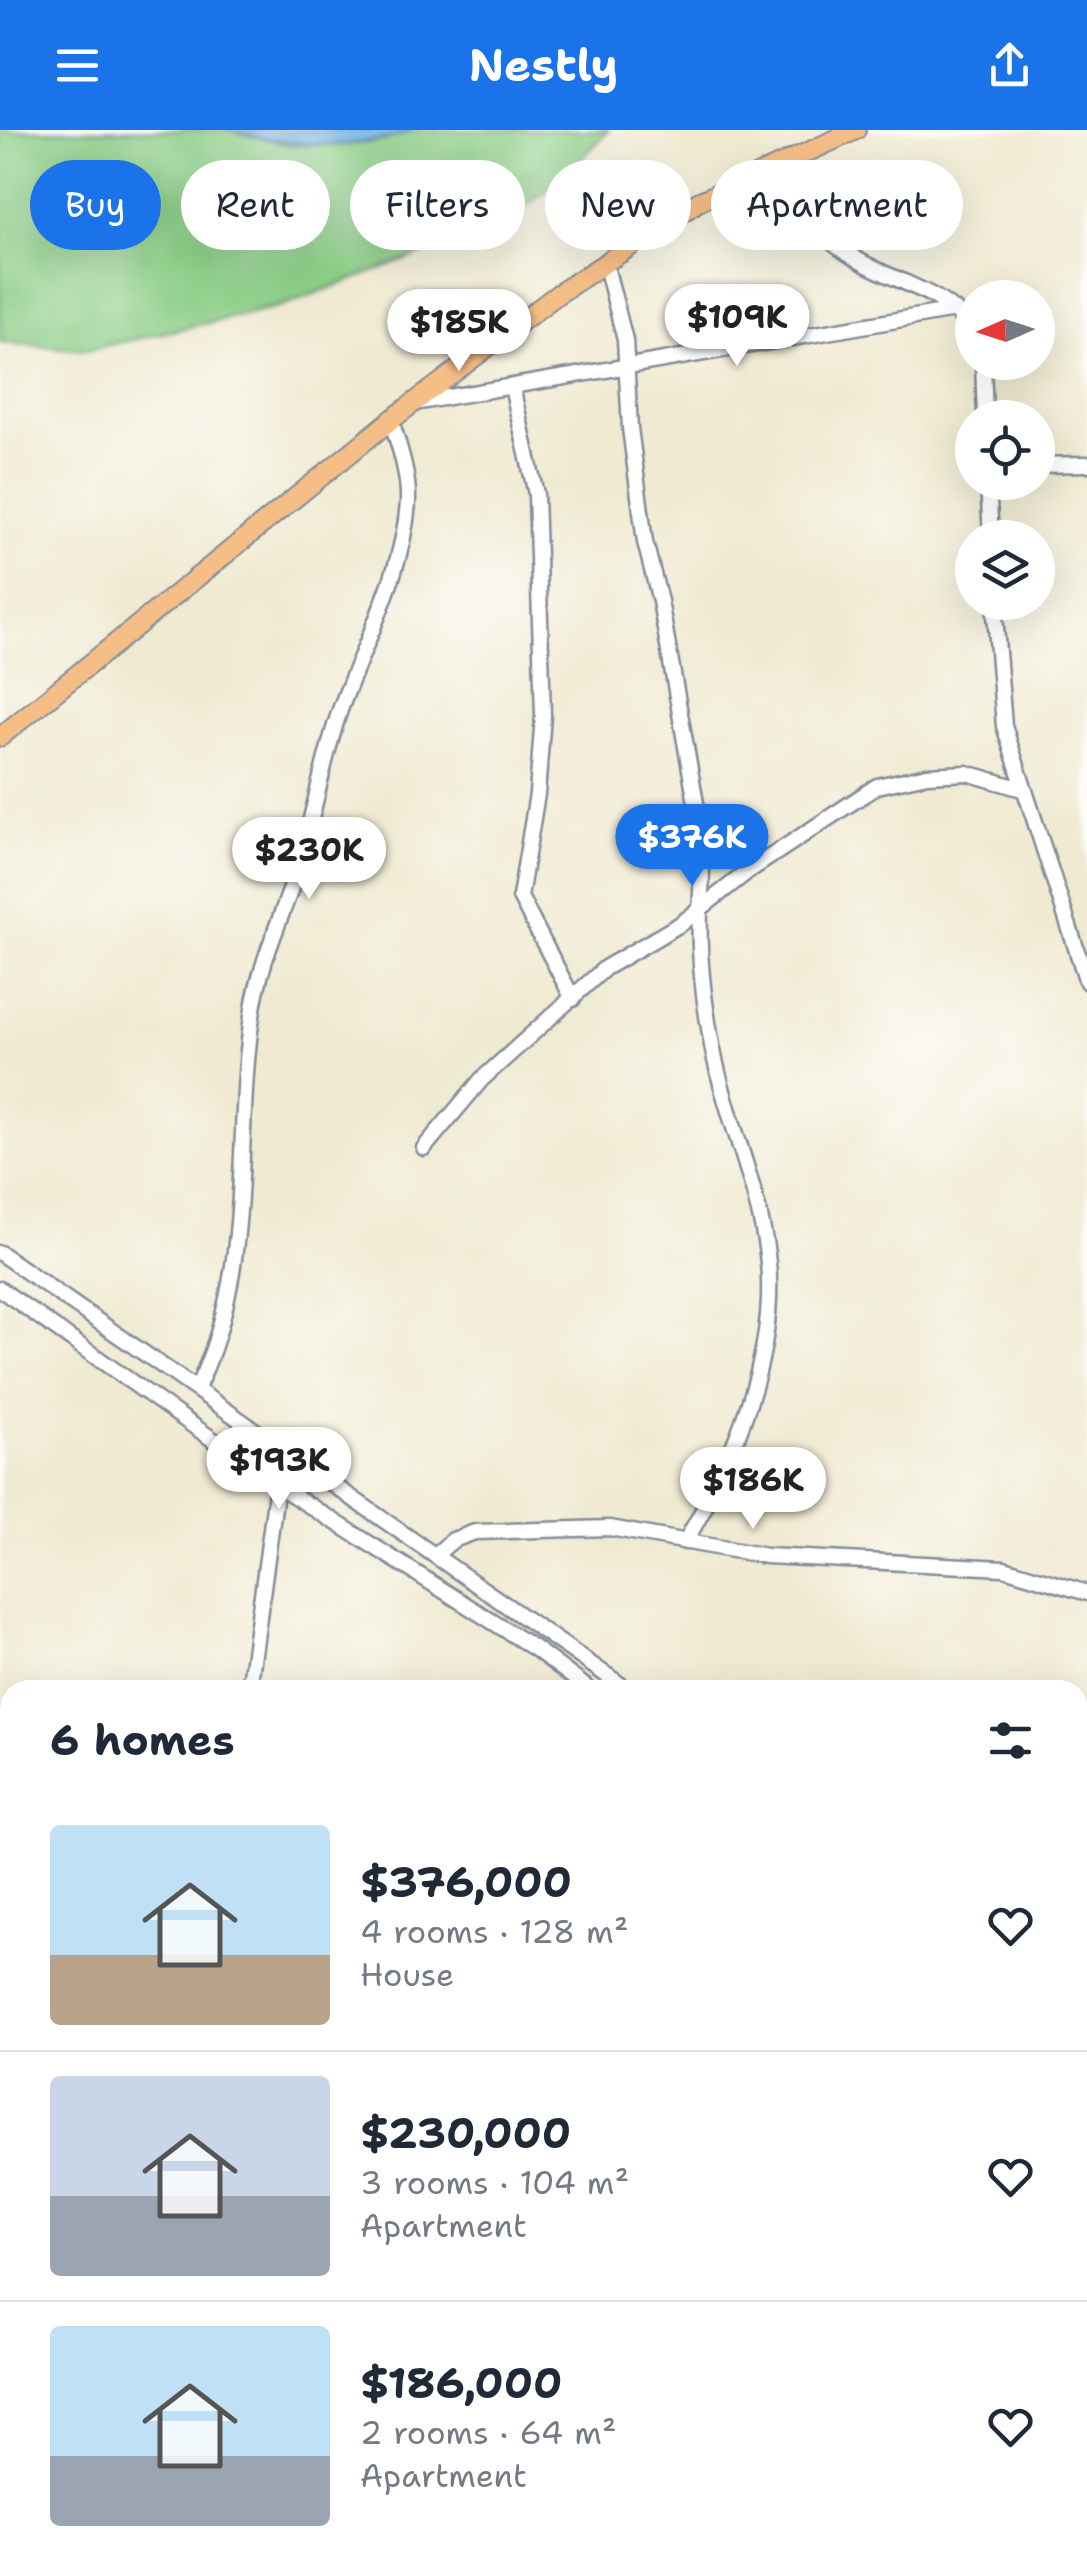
<!DOCTYPE html>
<meta charset="utf-8">
<style>
body{margin:0;font-family:"Shantell Sans",sans-serif;background:#f2f2f3;color:#1f2937;height:100vh;display:flex;flex-direction:column;font-size:38px;white-space:nowrap}
*{box-sizing:border-box;margin:0}
p{font-size:32px;color:#747a83}
.icon{flex:none;width:55px;height:55px;fill:none;stroke:currentColor;stroke-width:2;stroke-linecap:round;stroke-linejoin:round}
.map{position:relative;flex:1;overflow:hidden}
.side{position:absolute;left:0px;top:1550px;width:1088px;height:890px;display:flex;flex-direction:column;background:#fff;border-radius:30px 30px 0 0;box-shadow:0 10px 40px #0002}
.side>*{flex:none}
.banner{position:absolute;left:30px;top:30px;width:1028px;height:90px;display:flex;gap:20px}
.needle{width:65px;rotate:267deg}
.controls{position:absolute;left:955px;top:150px;display:grid;gap:20px}
.controls a{display:grid;place-items:center;width:100px;height:100px;border-radius:50%;background:#fff;box-shadow:0 10px 40px #0002;font-size:50px}
.price{position:absolute;translate:-50% -85px;padding:0 22px;border-radius:35px;background:#fff;color:#222;font-size:32px;line-height:65px;filter:drop-shadow(0 2px 5px #0008)}
.price::after{content:'';position:absolute;left:50%;top:60px;width:30px;height:22px;margin-left:-15px;background:inherit;clip-path:polygon(0 0,100% 0,50% 100%)}
.price.active{background:#1a73e8;color:#fff}
ul{padding:0;list-style:none}
li{display:flex;align-items:center;gap:30px;height:250px;padding:0 50px}
li+li{border-top:2px solid #e0e1e3}
li span{display:grid;place-items:center;flex:none;width:280px;height:200px;border-radius:10px;color:#555}
li>.icon{margin-inline-start:auto}
span .icon{width:120px;height:120px;fill:#fffc;stroke-width:1}
li b{font-size:42px}
h2{display:flex;justify-content:space-between;align-items:center;height:120px;padding:0 50px;font-size:42px}
.tag{padding:0 35px;border-radius:45px;background:#fff;box-shadow:0 10px 40px #0002;font-size:35px;line-height:90px}
.tag.active{background:#1a73e8;color:#fff}
header{display:flex;justify-content:space-between;align-items:center;height:130px;padding:0 50px;background:#1a73e8;color:#fff;font-size:45px;font-weight:700}
.map>svg:first-child{display:block}
.green{fill:#8bce87;stroke:#537e72;stroke-width:2.5}
.water{fill:#72b1e5;stroke:#4670a2;stroke-width:2.5}
.lines{fill:none;stroke-linecap:round;stroke-linejoin:round}
.minor-casing{stroke:#858c98;stroke-width:19}
.major-casing{stroke:#858c98;stroke-width:22}
.minor{stroke:#fff;stroke-width:14}
.major{stroke:#f6be87;stroke-width:18}
</style>
<header><svg class="icon" aria-label="menu" viewBox="0 0 24 24"><path d="M4 6h16M4 12h16M4 18h16"/></svg>Nestly<svg class="icon" aria-label="share" viewBox="0 0 24 24"><path d="M12 15V3M7 8l5-5 5 5M5 13v7h14v-7"/></svg></header>
<div class="map">
<svg width="1087" height="2440" viewBox="0 0 1087 2440">
<rect width="100%" height="100%" fill="#fdfcf7"/>
<filter id="ink" filterUnits="userSpaceOnUse"><feTurbulence type="fractalNoise" baseFrequency=".01" numOctaves="2"/><feDisplacementMap in="SourceGraphic" scale="20" xChannelSelector="R" yChannelSelector="G"/><feConvolveMatrix kernelMatrix="1 2 1 2 8 2 1 2 1" color-interpolation-filters="sRGB"/></filter>
<filter id="wash" filterUnits="userSpaceOnUse"><feTurbulence type="fractalNoise" baseFrequency=".0048" numOctaves="4" result="noise"/><feDisplacementMap in="SourceGraphic" scale="40" xChannelSelector="R" yChannelSelector="G"/><feGaussianBlur stdDeviation="2.25" result="paint"/><feColorMatrix in="noise" values="0 0 0 0 0 0 0 0 0 0 0 0 0 0 0 0 0 1.4 0 .05"/><feComposite in="paint" operator="in"/></filter>
<g filter="url(#wash)">
<rect width="100%" height="100%" fill="#efead1"/>
<path class="green" d="M0,0H226L291,15H343L384,11L415,0H609L565,46L501,95L281,176L87,220L0,212Z"/>
<path class="water" d="M226,0H415C351,23 291,15 226,0Z
M0,2070L10,2079V2430H277L284,2440H0Z"/>
</g>
<g filter="url(#ink)">
<g class="lines">
<defs>
<path id="minor" d="M757,44C789,74 821,109 860,131C897,153 948,162 972,201
M605,132L625,210L630,298L645,412L660,471L701,701C704,730 701,754 700,783C698,824 703,864 710,904C722,979 757,1049 767,1124C780,1221 733,1331 685,1412
M983,232L985,288
M512,257L536,364L543,585L537,664L520,767L573,869
M414,273L955,180
M1038,335L1087,334
M988,352L991,408
M994,472L1004,596L1087,852
M424,1018L482,949L605,838L682,793L747,742L877,656L927,645L967,643L1022,659
M0,1123L628,1560
M0,1159L277,1355L534,1518L590,1560
M197,1258C256,1134 233,1010 253,879C260,833 280,792 294,749C313,693 321,635 340,580C364,512 403,445 408,372C409,344 399,316 391,290
M435,1425L453,1410L475,1402L610,1398L766,1426L1004,1438L1087,1463
M249,1560L277,1355
M1078,1797L1087,1801
M1087,1861V1899
M1078,2327L1087,2332
M465,2430L479,2440
M844,2430L852,2440
M339,2440L355,2430
M528,2440L562,2430
M736,2440L737,2430
M871,2440L1071,2430"/>
<path id="major" d="M0,607L391,290L558,164L698,72L856,0"/>
</defs>
<use href="#minor" class="minor-casing"/>
<use href="#major" class="major-casing"/>
<use href="#minor" class="minor"/>
<use href="#major" class="major"/>
</g>
</g>
</svg>
<div class="controls">
<a><svg class="needle" viewBox="-14 -14 28 28"><path d="M0-13l5 13h-10z" fill="#e53935"/><path d="M0 13l5-13h-10z" fill="#747a83"/></svg></a>
<a><svg class="icon" aria-label="locate" viewBox="0 0 24 24"><circle cx="12" cy="12" r="6"/><path d="M12 2v4M12 18v4M2 12h4M18 12h4"/></svg></a>
<a><svg class="icon" aria-label="layers" viewBox="0 0 24 24"><path d="M12 4l9 5-9 5-9-5zM3 14l9 5 9-5"/></svg></a>
</div>
<b class="price" style="left:737px;top:239px">$109K</b>
<b class="price" style="left:459px;top:244px">$185K</b>
<b class="price active" style="left:692px;top:759px">$376K</b>
<b class="price" style="left:309px;top:772px">$230K</b>
<b class="price" style="left:279px;top:1382px">$193K</b>
<b class="price" style="left:753px;top:1402px">$186K</b>
<div class="banner">
<a class="tag active">Buy</a>
<a class="tag">Rent</a>
<a class="tag">Filters</a>
<a class="tag">New</a>
<a class="tag">Apartment</a>
</div>
<section class="side">
<h2>6 homes<svg class="icon" aria-label="filters" viewBox="0 0 24 24"><path d="M4 7h16M4 17h16"/><circle cx="9" cy="7" r="2"/><circle cx="15" cy="17" r="2"/></svg></h2>
<ul>
<li><span style="background:linear-gradient(#bfe0f5 65%,#b9a48a 0)"><svg class="icon" aria-label="home" viewBox="0 0 24 24"><path d="M3 11l9-7 9 7M6 9v11h12V9"/></svg></span><div><b>$376,000</b><p>4 rooms · 128 m²</p><p>House</p></div><svg class="icon" aria-label="heart" viewBox="0 0 24 24"><path d="M12 20l-8-8c-3-5 5-10 8-4 3-6 11-1 8 4z"/></svg></li>
<li><span style="background:linear-gradient(#c9d6e8 60%,#9aa5b1 0)"><svg class="icon" aria-label="home" viewBox="0 0 24 24"><path d="M3 11l9-7 9 7M6 9v11h12V9"/></svg></span><div><b>$230,000</b><p>3 rooms · 104 m²</p><p>Apartment</p></div><svg class="icon" aria-label="heart" viewBox="0 0 24 24"><path d="M12 20l-8-8c-3-5 5-10 8-4 3-6 11-1 8 4z"/></svg></li>
<li><span style="background:linear-gradient(#bfe0f5 65%,#9aa5b1 0)"><svg class="icon" aria-label="home" viewBox="0 0 24 24"><path d="M3 11l9-7 9 7M6 9v11h12V9"/></svg></span><div><b>$186,000</b><p>2 rooms · 64 m²</p><p>Apartment</p></div><svg class="icon" aria-label="heart" viewBox="0 0 24 24"><path d="M12 20l-8-8c-3-5 5-10 8-4 3-6 11-1 8 4z"/></svg></li>
</ul>
</section>
</div>
